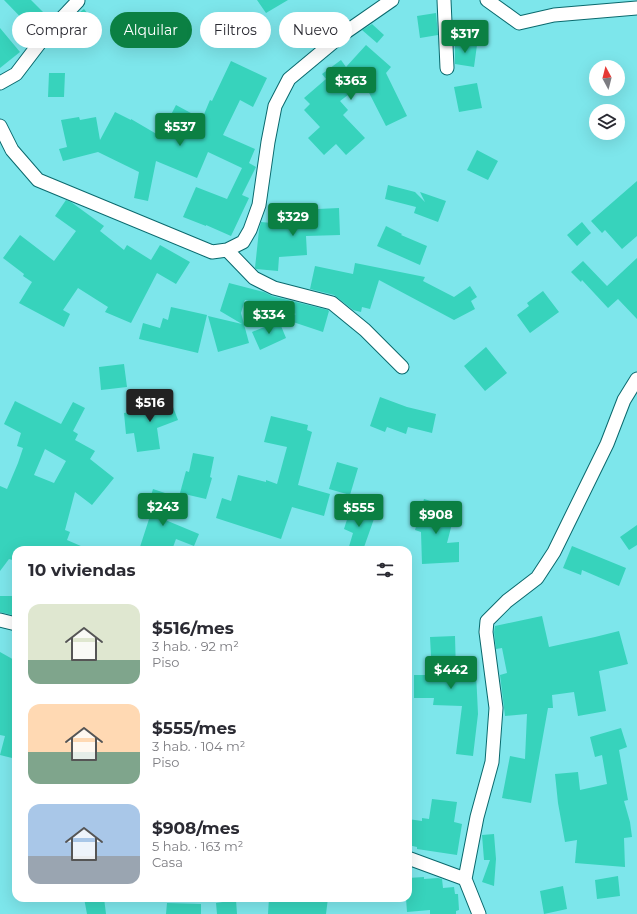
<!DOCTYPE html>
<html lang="es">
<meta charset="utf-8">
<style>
body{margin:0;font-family:Montserrat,sans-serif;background:#f2f2f3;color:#2b2b33;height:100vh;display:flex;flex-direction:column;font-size:15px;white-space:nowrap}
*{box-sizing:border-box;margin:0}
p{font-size:13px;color:#7c7c81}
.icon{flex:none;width:22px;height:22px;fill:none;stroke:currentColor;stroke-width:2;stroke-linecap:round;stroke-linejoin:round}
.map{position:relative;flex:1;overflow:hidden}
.side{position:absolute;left:12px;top:546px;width:400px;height:356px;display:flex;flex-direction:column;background:#fff;border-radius:12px;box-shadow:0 4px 16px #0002}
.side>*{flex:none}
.hud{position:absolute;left:12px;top:12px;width:400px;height:36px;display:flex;gap:8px}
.needle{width:26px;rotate:353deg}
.fabs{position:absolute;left:589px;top:60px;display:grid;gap:8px}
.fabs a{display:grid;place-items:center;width:36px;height:36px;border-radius:50%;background:#fff;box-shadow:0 4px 16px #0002;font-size:20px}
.price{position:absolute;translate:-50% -34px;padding:0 9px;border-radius:4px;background:#0b8043;color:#fff;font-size:13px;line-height:26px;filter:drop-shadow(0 1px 2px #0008)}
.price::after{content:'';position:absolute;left:50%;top:24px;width:12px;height:9px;margin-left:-6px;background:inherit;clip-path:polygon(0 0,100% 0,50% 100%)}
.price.on{background:#222;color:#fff}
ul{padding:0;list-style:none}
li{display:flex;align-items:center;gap:12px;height:100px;padding:0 16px}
li span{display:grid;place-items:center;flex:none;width:112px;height:80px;border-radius:12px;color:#555}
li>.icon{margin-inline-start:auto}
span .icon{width:48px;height:48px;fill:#fffc;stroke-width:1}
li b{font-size:17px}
h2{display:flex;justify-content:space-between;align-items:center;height:48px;padding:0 16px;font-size:17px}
.chip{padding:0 14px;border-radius:18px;background:#fff;box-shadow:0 4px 16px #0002;font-size:14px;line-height:36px}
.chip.on{background:#0b8043;color:#fff}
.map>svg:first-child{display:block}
.building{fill:#37d3bc;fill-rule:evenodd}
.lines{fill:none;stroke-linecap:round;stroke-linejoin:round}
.minor-casing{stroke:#0a696d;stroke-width:15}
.minor{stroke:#fff;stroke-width:13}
</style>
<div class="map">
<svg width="637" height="914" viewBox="0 0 637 914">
<rect width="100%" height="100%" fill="#7de6eb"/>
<path class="building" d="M4,0H31L48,17L34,31Z
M257,0H288L266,13Z
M84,9L98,27L76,43L64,27L75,16Z
M436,13L438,35L420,38L417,16Z
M372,24L384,35L377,43L362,30Z
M0,28L20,52L0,68Z
M455,42L477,45L474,67L455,64Z
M366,45L391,67L386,73L407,116L386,126L364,83L340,101L348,110L343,115L365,138L346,155L336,144L324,155L308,138L320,127L304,110L310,104L304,98L326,79L322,74L341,60L346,67Z
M231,61L267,78L253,107L240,100L223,135L255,149L249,163L256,167L242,195L249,198L231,236L206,225V226L183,217L196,187L227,199L242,168L208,152L197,178L156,161L148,201L134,198L139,172L98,152L63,161L59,149L67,147L61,120L79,117L80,120L96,117L100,140L115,112L131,120V119L160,136L176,105L202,119L210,100L212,101Z
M49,73H65L64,97H48Z
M477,83L482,108L459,112L454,87Z
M477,150L498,161L488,180L467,170Z
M637,181V236L622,249L605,230L602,233L591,221Z
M388,185L415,192L425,202L420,192L446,201L438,222L414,213L416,207L385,199Z
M66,200L71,202L104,226L100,231L124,250L127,245L151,260L160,245L190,262L176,284L157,273L131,323L105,312L108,307L78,288L63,310L70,314L64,327L19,303L32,282L23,276L24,274L3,258L20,235L54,261L76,231L55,216Z
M339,208L340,235L306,236L307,255L279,257L278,271L256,269L255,268L259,230L261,222L283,224L282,220L318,218V209Z
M582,222L591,233L577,246L567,235Z
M386,226L402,234L401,235L427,246L420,265L377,246Z
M637,258V319L618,299L608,308L582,280L581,282L571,272L583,261L607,286Z
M355,263L425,277L423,281L454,297L470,286L477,297L471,301L475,309L454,320L379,280L370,309L362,307L361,312L353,310L334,295L310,289L315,266L353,274Z
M229,283L264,292L272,296L328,310L329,311L323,332L284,319L296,314L245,300L241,313L249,343L218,352L208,316L242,324L220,311Z
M543,291L559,312L530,333L517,315L529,306L527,303Z
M171,307L207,315L198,353L139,339L143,323L160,328L163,318L168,320Z
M279,321L286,338L260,350L252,332Z
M486,347L507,373L485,391L464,366Z
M124,364L127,387L101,390L99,367Z
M168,394L178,420L157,428L160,449L137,452L134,433L126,434L124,413L154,409L151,401Z
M380,397L407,407L436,414L432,433L408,427L406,434L387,427L385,432L370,426Z
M15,401L61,424L73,402L85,408L73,431L78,434L75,440L95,451L90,459L114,478L92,505L75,492L65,530L70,532L67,540L90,550H16V561L9,559L0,571V486L7,489L18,463L23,448L17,446L21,433L4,424ZM45,449L66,461L54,483L34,475Z
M271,416L308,425L307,430L312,432L298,485L330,494L324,516L292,507L281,539L216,518L222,498L231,501L238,475L266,482V480L277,484L287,447L264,442Z
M193,453L214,457L210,477L212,478L206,499L180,493L186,471L189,472Z
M337,462L358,468L350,495L329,489Z
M153,489L171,495L163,519L199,534L194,546L176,539L172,550H139L150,516L145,515Z
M424,499L444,505L442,512L454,516L447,543L459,542V562L422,564L421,532L415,530Z
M351,507L375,516L363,550H348L353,533L344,529Z
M637,525V545L629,550L620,537Z
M572,546L626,568L619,586L582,570L581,575L563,568Z
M0,596H16V616L0,612Z
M542,616L549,647L595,637L619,631L628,664L599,671L606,711L578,716L574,692L552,695L553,708H548L531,803L502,798L510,756L525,759L527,714L505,716L500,675L507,673L502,648L496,649L494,632L495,626Z
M455,636L456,673L476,672L478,714L473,756L456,754L462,706L433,705L434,698H414V675H432L430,637Z
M0,652L16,661V759L0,755L5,736L0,735Z
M621,728L627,747L619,750L628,800L624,801L630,822L632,837L624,838L625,867L575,863L577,840L565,842L558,803L555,774L578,772L580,790L607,784L602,755L595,757L590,737Z
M432,799L457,802L454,822L462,824L457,855L417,849V847L408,845V819L422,821V818L429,819Z
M494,834L496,859L494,886L482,882L490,860H484L482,835Z
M618,876L620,896L597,899L595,880Z
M424,877V879L438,878L442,879L443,888L454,887L455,894H458L459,910L456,911V914H430V910L407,912L406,898H408V893L409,892L408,878Z
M563,886L567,909L544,914L540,891Z
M84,898H104L106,914H87Z
M269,898H328L326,914H268Z
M236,900L237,914H217L216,903Z
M167,903L201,904V914H166Z"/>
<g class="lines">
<defs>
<path id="minor" d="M444,0L447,68
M487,0L519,23L554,15L637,8
M0,83L16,74L45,36L78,1
M0,126L12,150L38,180L212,252L227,250L243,242L250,230L259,205L268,142L275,106L289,79L343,34L392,0
M227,250L254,278L274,288L332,303L365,330L402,367
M0,620L16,624
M408,858L465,879
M479,914L465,879L477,817L492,762L496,708L486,632L487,621L507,601L537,578L554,552L607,444L624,400L637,379"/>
</defs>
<use href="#minor" class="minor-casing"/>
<use href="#minor" class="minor"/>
</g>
</svg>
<div class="fabs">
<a><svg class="needle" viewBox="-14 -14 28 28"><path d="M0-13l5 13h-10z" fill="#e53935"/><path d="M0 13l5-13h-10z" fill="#7c7c81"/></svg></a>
<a><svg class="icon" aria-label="layers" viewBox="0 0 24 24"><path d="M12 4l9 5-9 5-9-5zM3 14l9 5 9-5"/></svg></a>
</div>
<b class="price" style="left:465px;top:54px">$317</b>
<b class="price" style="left:351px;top:101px">$363</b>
<b class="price" style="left:180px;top:147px">$537</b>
<b class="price" style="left:293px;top:237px">$329</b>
<b class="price" style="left:269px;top:335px">$334</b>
<b class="price on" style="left:150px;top:423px">$516</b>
<b class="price" style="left:163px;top:527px">$243</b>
<b class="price" style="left:359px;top:528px">$555</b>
<b class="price" style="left:436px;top:535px">$908</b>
<b class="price" style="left:451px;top:690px">$442</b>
<div class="hud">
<a class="chip">Comprar</a>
<a class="chip on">Alquilar</a>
<a class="chip">Filtros</a>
<a class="chip">Nuevo</a>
</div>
<section class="side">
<h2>10 viviendas<svg class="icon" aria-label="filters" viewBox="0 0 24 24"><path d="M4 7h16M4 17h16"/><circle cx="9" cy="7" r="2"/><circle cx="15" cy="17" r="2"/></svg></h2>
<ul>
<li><span style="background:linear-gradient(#dfe7d0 70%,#7fa58c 0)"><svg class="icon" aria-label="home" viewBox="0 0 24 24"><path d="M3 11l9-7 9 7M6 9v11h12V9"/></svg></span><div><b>$516/mes</b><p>3 hab. · 92 m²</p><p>Piso</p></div></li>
<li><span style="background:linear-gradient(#ffd9b3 60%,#7fa58c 0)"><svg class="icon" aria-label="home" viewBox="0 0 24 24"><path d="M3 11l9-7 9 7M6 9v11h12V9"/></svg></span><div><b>$555/mes</b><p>3 hab. · 104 m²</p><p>Piso</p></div></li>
<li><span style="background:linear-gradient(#a9c7e8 65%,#9aa5b1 0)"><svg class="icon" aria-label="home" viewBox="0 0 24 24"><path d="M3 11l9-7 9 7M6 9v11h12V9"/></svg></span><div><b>$908/mes</b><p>5 hab. · 163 m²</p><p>Casa</p></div></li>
</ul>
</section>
</div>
